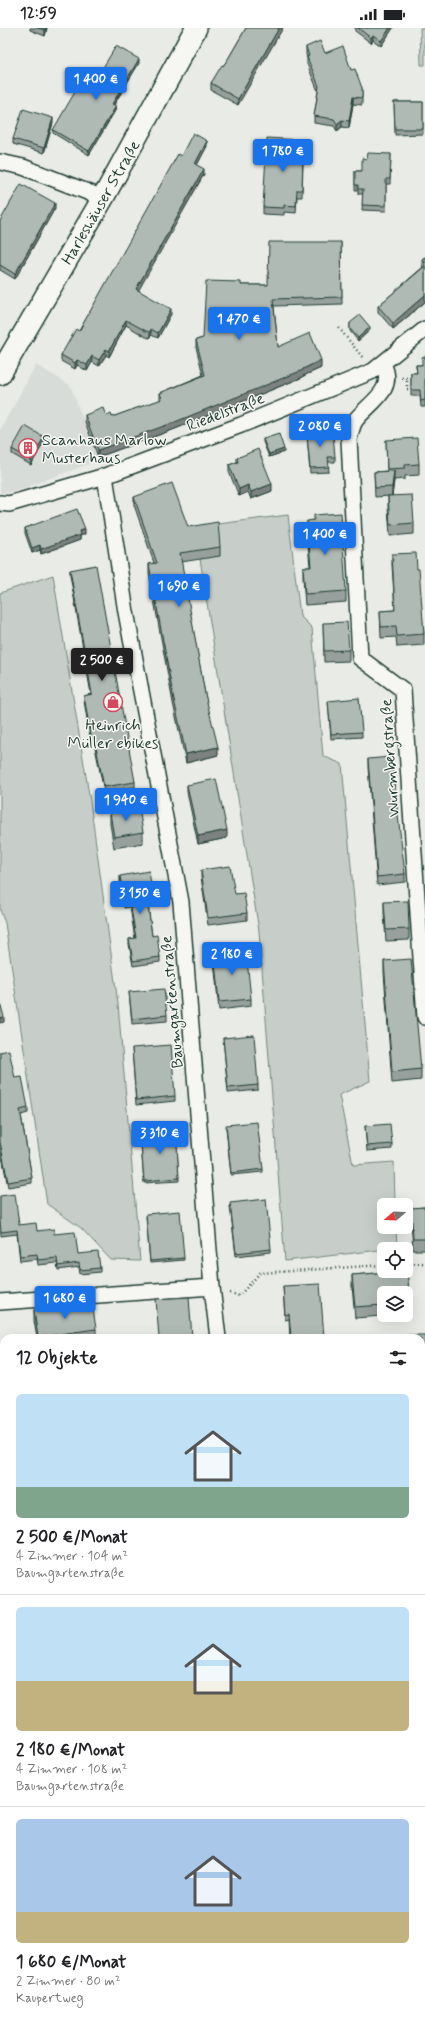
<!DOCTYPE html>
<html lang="de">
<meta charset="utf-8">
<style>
body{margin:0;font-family:Mynerve,sans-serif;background:#f2f2f2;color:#202124;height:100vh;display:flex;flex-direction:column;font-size:15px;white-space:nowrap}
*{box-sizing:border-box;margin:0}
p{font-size:13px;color:#757577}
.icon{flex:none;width:22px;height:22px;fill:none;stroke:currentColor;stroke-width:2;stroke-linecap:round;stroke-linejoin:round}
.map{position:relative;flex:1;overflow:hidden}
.sheet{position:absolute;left:0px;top:1306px;width:425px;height:692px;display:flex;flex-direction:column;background:#fff;border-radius:12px 12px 0 0;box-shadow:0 4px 16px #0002}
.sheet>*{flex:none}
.needle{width:26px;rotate:251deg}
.tools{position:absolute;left:377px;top:1170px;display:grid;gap:8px}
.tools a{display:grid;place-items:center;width:36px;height:36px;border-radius:6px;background:#fff;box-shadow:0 4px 16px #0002;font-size:20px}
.price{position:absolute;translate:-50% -34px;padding:0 9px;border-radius:4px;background:#1a73e8;color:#fff;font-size:13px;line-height:26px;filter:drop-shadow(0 1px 2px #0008)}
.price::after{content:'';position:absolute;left:50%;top:24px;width:12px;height:9px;margin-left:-6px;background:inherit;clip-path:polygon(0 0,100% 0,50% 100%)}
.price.current{background:#222;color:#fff}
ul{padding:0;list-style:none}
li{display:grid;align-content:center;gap:8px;height:212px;padding:0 16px}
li+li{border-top:1px solid #e0e0e0}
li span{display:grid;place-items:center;height:124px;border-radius:6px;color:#555}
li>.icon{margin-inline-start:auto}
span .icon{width:72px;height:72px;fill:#fffc;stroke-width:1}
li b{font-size:17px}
h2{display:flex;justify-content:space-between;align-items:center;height:48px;padding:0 16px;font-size:17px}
.status{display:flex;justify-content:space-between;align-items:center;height:28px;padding:0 20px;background:#fff;direction:ltr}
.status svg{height:11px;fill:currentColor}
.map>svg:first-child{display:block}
.built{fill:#d8dcd8}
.green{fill:#c7cec9;stroke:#73867e}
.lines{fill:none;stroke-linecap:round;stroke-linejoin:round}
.minor-casing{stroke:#1f3d34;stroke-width:18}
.secondary-casing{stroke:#1f3d34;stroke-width:24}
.path{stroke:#1f3d34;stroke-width:2.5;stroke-dasharray:1 3;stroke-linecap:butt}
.minor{stroke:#f6f6f2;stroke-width:15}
.secondary{stroke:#f6f6f2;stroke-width:21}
.wall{fill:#97a09c;stroke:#1f3d34}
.shaded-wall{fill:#7b827f;stroke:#1f3d34}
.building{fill:#b0bab5;stroke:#1f3d34}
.labels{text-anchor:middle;stroke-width:3;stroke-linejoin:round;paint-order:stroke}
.street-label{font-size:16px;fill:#1f3d34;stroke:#f6f6f2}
.poi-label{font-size:16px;fill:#1f3d34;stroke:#f6f6f2;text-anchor:start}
</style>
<div class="status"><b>12:59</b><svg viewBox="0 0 49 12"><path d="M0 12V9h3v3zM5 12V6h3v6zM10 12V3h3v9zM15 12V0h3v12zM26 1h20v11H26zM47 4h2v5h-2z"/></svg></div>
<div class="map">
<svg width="425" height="1998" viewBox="0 0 425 1998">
<rect width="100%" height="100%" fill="#e9ebe7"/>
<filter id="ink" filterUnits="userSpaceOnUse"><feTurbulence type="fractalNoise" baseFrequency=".025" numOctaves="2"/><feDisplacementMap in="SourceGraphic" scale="8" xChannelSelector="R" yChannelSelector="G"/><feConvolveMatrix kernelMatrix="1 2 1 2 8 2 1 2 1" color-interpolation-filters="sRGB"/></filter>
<g filter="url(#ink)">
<path class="built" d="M36,337L70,357L99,432L14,464L0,465V402Z"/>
<path class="green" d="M420,0H425V37H421Z
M288,487L300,588L312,600L323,728L342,736L370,1053L339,1067L353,1137L394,1134L395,1177H384V1199H396L397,1220L285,1233L259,903L195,499Z
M53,547L90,773L118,976L140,1233L111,1232L81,1200L47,1176L5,895L0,882V565Z"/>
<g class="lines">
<defs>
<path id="minor" d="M0,134L23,139L103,170
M383,336C397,363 368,375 355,393C352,398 351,405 349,411L360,630L403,662L425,989
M105,448L126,584L181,874L212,1259L218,1310
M0,475L9,476L105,448L241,397L373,343L425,301
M0,1274L212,1259
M0,1377L4,1401
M53,1994V1998
M295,1994V1998"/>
<path id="secondary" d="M0,346L103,170L196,0"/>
</defs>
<use href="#minor" class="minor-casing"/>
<use href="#secondary" class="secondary-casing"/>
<path class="path" d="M339,300L363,330
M402,350H407V361H411
M406,1236L425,1235
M230,1265L239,1268L260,1245L384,1237"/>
<use href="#minor" class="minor"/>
<use href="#secondary" class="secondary"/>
</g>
<path class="wall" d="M30,0H47L45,8L30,2Z
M246,0L238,77L211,62V55L228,31Z
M355,0H393L381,18L373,12L371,15L355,3Z
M306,19L325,25L351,42L362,60V77L353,76L349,100L342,99L337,103L334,98L314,95V88L318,63L307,36V31L306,26Z
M139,35L114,77L116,81L89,127L53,105V102L89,63Z
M394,74H423V106L395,107Z
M53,95L44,125L13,116V111Z
M207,118L197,137L204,146L138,262L171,286L158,310L151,307L150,310L146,309L126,297L109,329L106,327L99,338L92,334L87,343L77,337L75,341L61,333V327L79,303L181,128Z
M391,126L390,156H386V183L362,182L363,166H358V162H355V143H362L367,131Z
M299,128L303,135L302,169H297L296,185L284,184V187L263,186V179Z
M55,180L15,251L0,242V193Z
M341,214L342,276L274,278L278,319L321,340L303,348V349L175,401L98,429L85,394V387L106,388L112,389L160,372V365L203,347L196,319V312L203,310L241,257H268Z
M425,229V274L393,301L378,284V278L423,239L422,238V231Z
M350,295L370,302L358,313L350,303Z
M425,328V379H421L420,368H411V345H417L416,337H422Z
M310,403L335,429V434H328L329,444L310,445L307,407H310Z
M263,411L284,424L269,429L263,414Z
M386,412L419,436V447L405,448V451L394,452L392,468L414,495V506L390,508L388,479V468H390L375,469L374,444L387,443Z
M44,414L31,437L12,426V421Z
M237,430L272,463L251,471L248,464L239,468L229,444V437L237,434Z
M134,469L188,499L220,519V528L181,534L205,666L218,727L186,735L173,675L149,545V536L154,535L134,477Z
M307,493L346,563V574L305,577L303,550V539H310L307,504Z
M25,500L85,506L80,508V512L41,526L40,522L32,525L25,505Z
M392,526L417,541L424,606V617L397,619L396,609L381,610L380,583L395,582L392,537Z
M70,542L135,754V759L104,764L94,714L91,715L84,673V668L91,666L70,547Z
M323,595L349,622V633L324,634Z
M328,673L362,704V709L331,711Z
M368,731L405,846V854L377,857L368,739Z
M187,757L227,810L198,816L187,764Z
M110,785L143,804V815L114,820L110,796Z
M201,842L235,866L247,885V892L208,897L201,849Z
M120,848L153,870V875L148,876L152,908L160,929V934L133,938L129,916V911H135L130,879L124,880L120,853Z
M384,874L409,901V912L386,913L384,885Z
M214,925L251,971V978L219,982L214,933Z
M384,933L421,1041V1052L392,1055L384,944Z
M129,964L167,987V993L132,996Z
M223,1010L258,1057V1062L228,1065Z
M132,1020L175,1068V1073L136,1077Z
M0,1024L15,1050L28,1080V1085L21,1087L32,1150V1155L8,1159L0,1119Z
M365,1098L392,1116V1121L367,1123Z
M226,1100L263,1141V1144L231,1147Z
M176,1101L179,1153L144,1155L140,1103Z
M0,1168L19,1197L37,1203L54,1206L78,1226L100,1240V1244L80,1246L79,1239L58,1242L57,1235L38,1237L37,1231L20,1233L17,1206L1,1208L0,1197Z
M230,1178L271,1221V1224L236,1228Z
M425,1179V1222H413L411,1191V1180Z
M146,1188L184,1230V1232L150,1235Z
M402,1243H407L410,1275V1286H406V1265H384V1287H396L355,1290L352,1258V1247Z
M283,1258L324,1310H290L289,1291L285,1292Z
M34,1282L96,1301V1310H37L34,1293Z
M425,1307V1345H421V1310Z
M421,1360H425V1406H421Z
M421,1430H425V1545H421Z
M321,1994H346L321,1997Z"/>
<path class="shaded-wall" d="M46,0H47L45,8V2Z
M279,0H283L238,77V71Z
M390,0H393L381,18V13Z
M373,7V12L371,15V10Z
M139,31V35L112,79V76Z
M353,69V76L349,100V93Z
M116,78V81L89,127V123Z
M53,90V95L44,125V120Z
M342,92V99L337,103V96Z
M207,113V118L195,141V136Z
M204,141V146L136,267V261Z
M55,175V180L15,251V246Z
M425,267V274L393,301V295Z
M171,281V286L158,310V305Z
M126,292V297L109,329V323Z
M370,299V302L358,313V310Z
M151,301V307L150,310V304Z
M106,321V327L99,338V332Z
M92,328V334L87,343V337Z
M77,332V337L75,341V335Z
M321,332V340L303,348V349L175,401L98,429V422L303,341Z
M44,409V414L31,437V432Z
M284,421V424L269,429V426Z
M394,443V452L392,468V459Z
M272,456V463L251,471V464Z
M248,457V464L239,468V461Z
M85,501V506L80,508V512L41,526V521Z
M40,517V522L32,525V520Z
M218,719V727L186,735V726Z
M227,802V810L198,816V808Z
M4,989V994L0,995V990Z"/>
<path class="building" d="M38,0H46L45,2Z
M246,0H279L238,71L211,55L222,37L223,38L228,31Z
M358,0H390L381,13L373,7L371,10Z
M320,13L325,25L343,18L351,42L355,41L362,60V70L353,69L349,93L342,92L337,96L334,91L314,88L319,58L307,29L309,28L306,19Z
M116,18L139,31L112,76L116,78L89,123L53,102L79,57L89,63Z
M394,74H423V101H395Z
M23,81L53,90L44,120L13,111Z
M193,105L207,113L195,136L204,141L136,261L171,281L158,305L151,301L150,304L146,303L126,292L109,323L106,321L99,332L92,328L87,337L77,332L75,335L61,327L76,301L79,303L83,296L178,126L181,128Z
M267,110L300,112L299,128H303L302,162H297L296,178L284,177V180L263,179Z
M368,125L391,126L390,151H386V178L362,177L363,161H358V157H355V143H362V130L367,131Z
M21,156L55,175L15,246L0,237V193Z
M269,214H341L342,269L273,271L278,319L310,305L321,332L303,341V342L175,394L98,422L85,387L103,380L106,388L111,386L112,389L162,371L160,365L205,347L196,312L203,310L206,253L241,254V257H268Z
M425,229V235L422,231Z
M425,238V267L393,295L378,278Z
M360,287L370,299L358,310L350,301V295Z
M425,328V372L421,373L420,362H411V345H417L416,337H422V329Z
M25,398L44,409L31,432L12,421Z
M328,402L329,406H333L335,429H328L329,439L310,440L307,407H310V403Z
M279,406L284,421L269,426L263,411Z
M417,410L419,436L405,437V440L387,441L386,412Z
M258,421L272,456L251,464L248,457L239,461L229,437L238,434L237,430Z
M394,443L392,459L375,460L374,444Z
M172,455L188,499L218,494L220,519L180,525L205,666L218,719L186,726L173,667L149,536L157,535L134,469Z
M412,467L414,495L390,497L388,468Z
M77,481L85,501L79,503L80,507L41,521L40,517L32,520L25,500Z
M341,485L346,563L305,566L303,539H311L307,493L314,492V487Z
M416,525L417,541H419L424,606L397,608L396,598L381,599L380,583L395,582L392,526Z
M96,537L135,754L104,759L94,709H91L84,668L92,666L70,542Z
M347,594L349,622L324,623L323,595Z
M359,670L362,704L331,706L328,673Z
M391,729L405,846L377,849L368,731Z
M216,751L227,802L198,808L187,757Z
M139,780L143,804L114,809L110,785Z
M230,838L235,866L244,865L247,885L208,890L201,842Z
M149,843L153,870L147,871L152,908L157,907L160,929L133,933L129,911L136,910L130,874L124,875L120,848Z
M408,873L409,901L386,902L384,874Z
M246,922L251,971L219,974L214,925Z
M411,931L421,1041L392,1044L384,933Z
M164,961L167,987L132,991L129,964Z
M0,974L4,989L0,990Z
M254,1007L258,1057L228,1060L223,1010Z
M171,1017L175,1068L136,1072L132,1020Z
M9,1022L15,1050L22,1049L28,1080L20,1082L32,1150L8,1154L0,1114V1024Z
M257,1094L263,1141L231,1145L226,1097Z
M390,1096L392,1116L367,1118L365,1098Z
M176,1101L179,1150L144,1153L140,1103Z
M15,1166L19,1197L36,1195L37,1203L54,1201V1206L75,1204L78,1226L98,1224L100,1240L80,1242L79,1235L58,1238L57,1230L38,1232L37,1226L20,1228L17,1202L1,1204L0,1193V1168Z
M266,1171L271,1221L236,1225L230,1175Z
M425,1179V1211H413L411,1180Z
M180,1183L184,1230L150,1233L146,1186Z
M402,1243H407L410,1275H406V1265H384V1277L355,1279L352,1247Z
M320,1256L324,1310H291L289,1286L285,1287L283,1258Z
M189,1269L192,1310H159L156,1271Z
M92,1274L96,1301L38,1309L34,1282Z
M408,1307H425V1334H421V1310H408Z
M421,1360H425V1401H421Z
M421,1430H425V1534H421Z
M0,1781H4V1994H13L12,1998H0Z
M99,1994H128V1998H99Z
M243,1994H272V1998H244Z"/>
</g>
<defs>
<symbol id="building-ring" viewBox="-11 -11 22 22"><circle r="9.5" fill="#f6f6f2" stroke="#d1495b" stroke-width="1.5"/><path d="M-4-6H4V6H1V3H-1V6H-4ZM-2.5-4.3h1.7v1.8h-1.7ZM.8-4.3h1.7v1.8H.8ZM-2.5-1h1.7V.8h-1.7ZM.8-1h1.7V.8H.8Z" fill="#d1495b"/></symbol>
<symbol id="shop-ring" viewBox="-11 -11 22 22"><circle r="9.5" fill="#f6f6f2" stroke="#d1495b" stroke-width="1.5"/><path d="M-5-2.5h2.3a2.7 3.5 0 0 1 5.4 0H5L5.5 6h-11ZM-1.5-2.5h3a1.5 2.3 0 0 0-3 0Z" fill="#d1495b"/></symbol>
</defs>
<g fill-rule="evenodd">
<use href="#building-ring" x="17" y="409" width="22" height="22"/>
<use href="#shop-ring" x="102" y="663" width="22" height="22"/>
</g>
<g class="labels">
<g class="street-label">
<text transform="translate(100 174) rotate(-60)" y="6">Harleshäuser Straße</text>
<text transform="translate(225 383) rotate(-21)" y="6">Riedelstraße</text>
<text transform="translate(389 730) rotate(-94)" y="6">Wurmbergstraße</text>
<text transform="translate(171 974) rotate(-95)" y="6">Baumgartenstraße</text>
</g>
<g class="poi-label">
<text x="42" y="417">Scanhaus Marlow<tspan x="42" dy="18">Musterhaus</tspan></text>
<text x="113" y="702" text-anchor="middle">Heinrich<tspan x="113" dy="18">Müller ebikes</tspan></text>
</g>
</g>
</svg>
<div class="tools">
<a><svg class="needle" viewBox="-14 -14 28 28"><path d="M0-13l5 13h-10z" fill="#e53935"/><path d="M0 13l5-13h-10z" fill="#757577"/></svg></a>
<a><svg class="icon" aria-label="locate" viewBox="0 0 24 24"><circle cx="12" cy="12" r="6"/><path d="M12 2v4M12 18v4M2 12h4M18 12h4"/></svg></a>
<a><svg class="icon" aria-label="layers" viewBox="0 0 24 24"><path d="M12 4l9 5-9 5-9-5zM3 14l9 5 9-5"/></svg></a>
</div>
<b class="price" style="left:96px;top:73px">1 400 €</b>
<b class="price" style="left:283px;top:145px">1 780 €</b>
<b class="price" style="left:239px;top:313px">1 470 €</b>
<b class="price" style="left:320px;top:420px">2 080 €</b>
<b class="price" style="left:325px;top:528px">1 400 €</b>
<b class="price" style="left:179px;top:580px">1 690 €</b>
<b class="price current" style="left:102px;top:654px">2 500 €</b>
<b class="price" style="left:126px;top:794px">1 940 €</b>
<b class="price" style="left:140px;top:887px">3 150 €</b>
<b class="price" style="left:232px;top:948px">2 180 €</b>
<b class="price" style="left:160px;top:1127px">3 310 €</b>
<b class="price" style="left:65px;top:1292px">1 680 €</b>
<section class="sheet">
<h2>12 Objekte<svg class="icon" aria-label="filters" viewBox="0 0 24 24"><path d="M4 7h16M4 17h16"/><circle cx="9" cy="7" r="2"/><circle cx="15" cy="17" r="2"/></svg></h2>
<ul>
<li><span style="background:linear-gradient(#bfe0f5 75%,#7fa58c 0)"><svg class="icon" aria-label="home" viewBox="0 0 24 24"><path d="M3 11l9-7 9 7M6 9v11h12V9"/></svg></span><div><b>2 500 €/Monat</b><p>4 Zimmer · 104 m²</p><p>Baumgartenstraße</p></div></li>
<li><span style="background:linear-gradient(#bfe0f5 60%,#c2b280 0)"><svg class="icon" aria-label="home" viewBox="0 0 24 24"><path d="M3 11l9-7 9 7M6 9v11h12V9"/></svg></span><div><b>2 180 €/Monat</b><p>4 Zimmer · 108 m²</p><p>Baumgartenstraße</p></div></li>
<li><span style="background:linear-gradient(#a9c7e8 75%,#c2b280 0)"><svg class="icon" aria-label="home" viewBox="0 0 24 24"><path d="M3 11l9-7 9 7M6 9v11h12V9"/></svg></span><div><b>1 680 €/Monat</b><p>2 Zimmer · 80 m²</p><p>Kaupertweg</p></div></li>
</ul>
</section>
</div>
